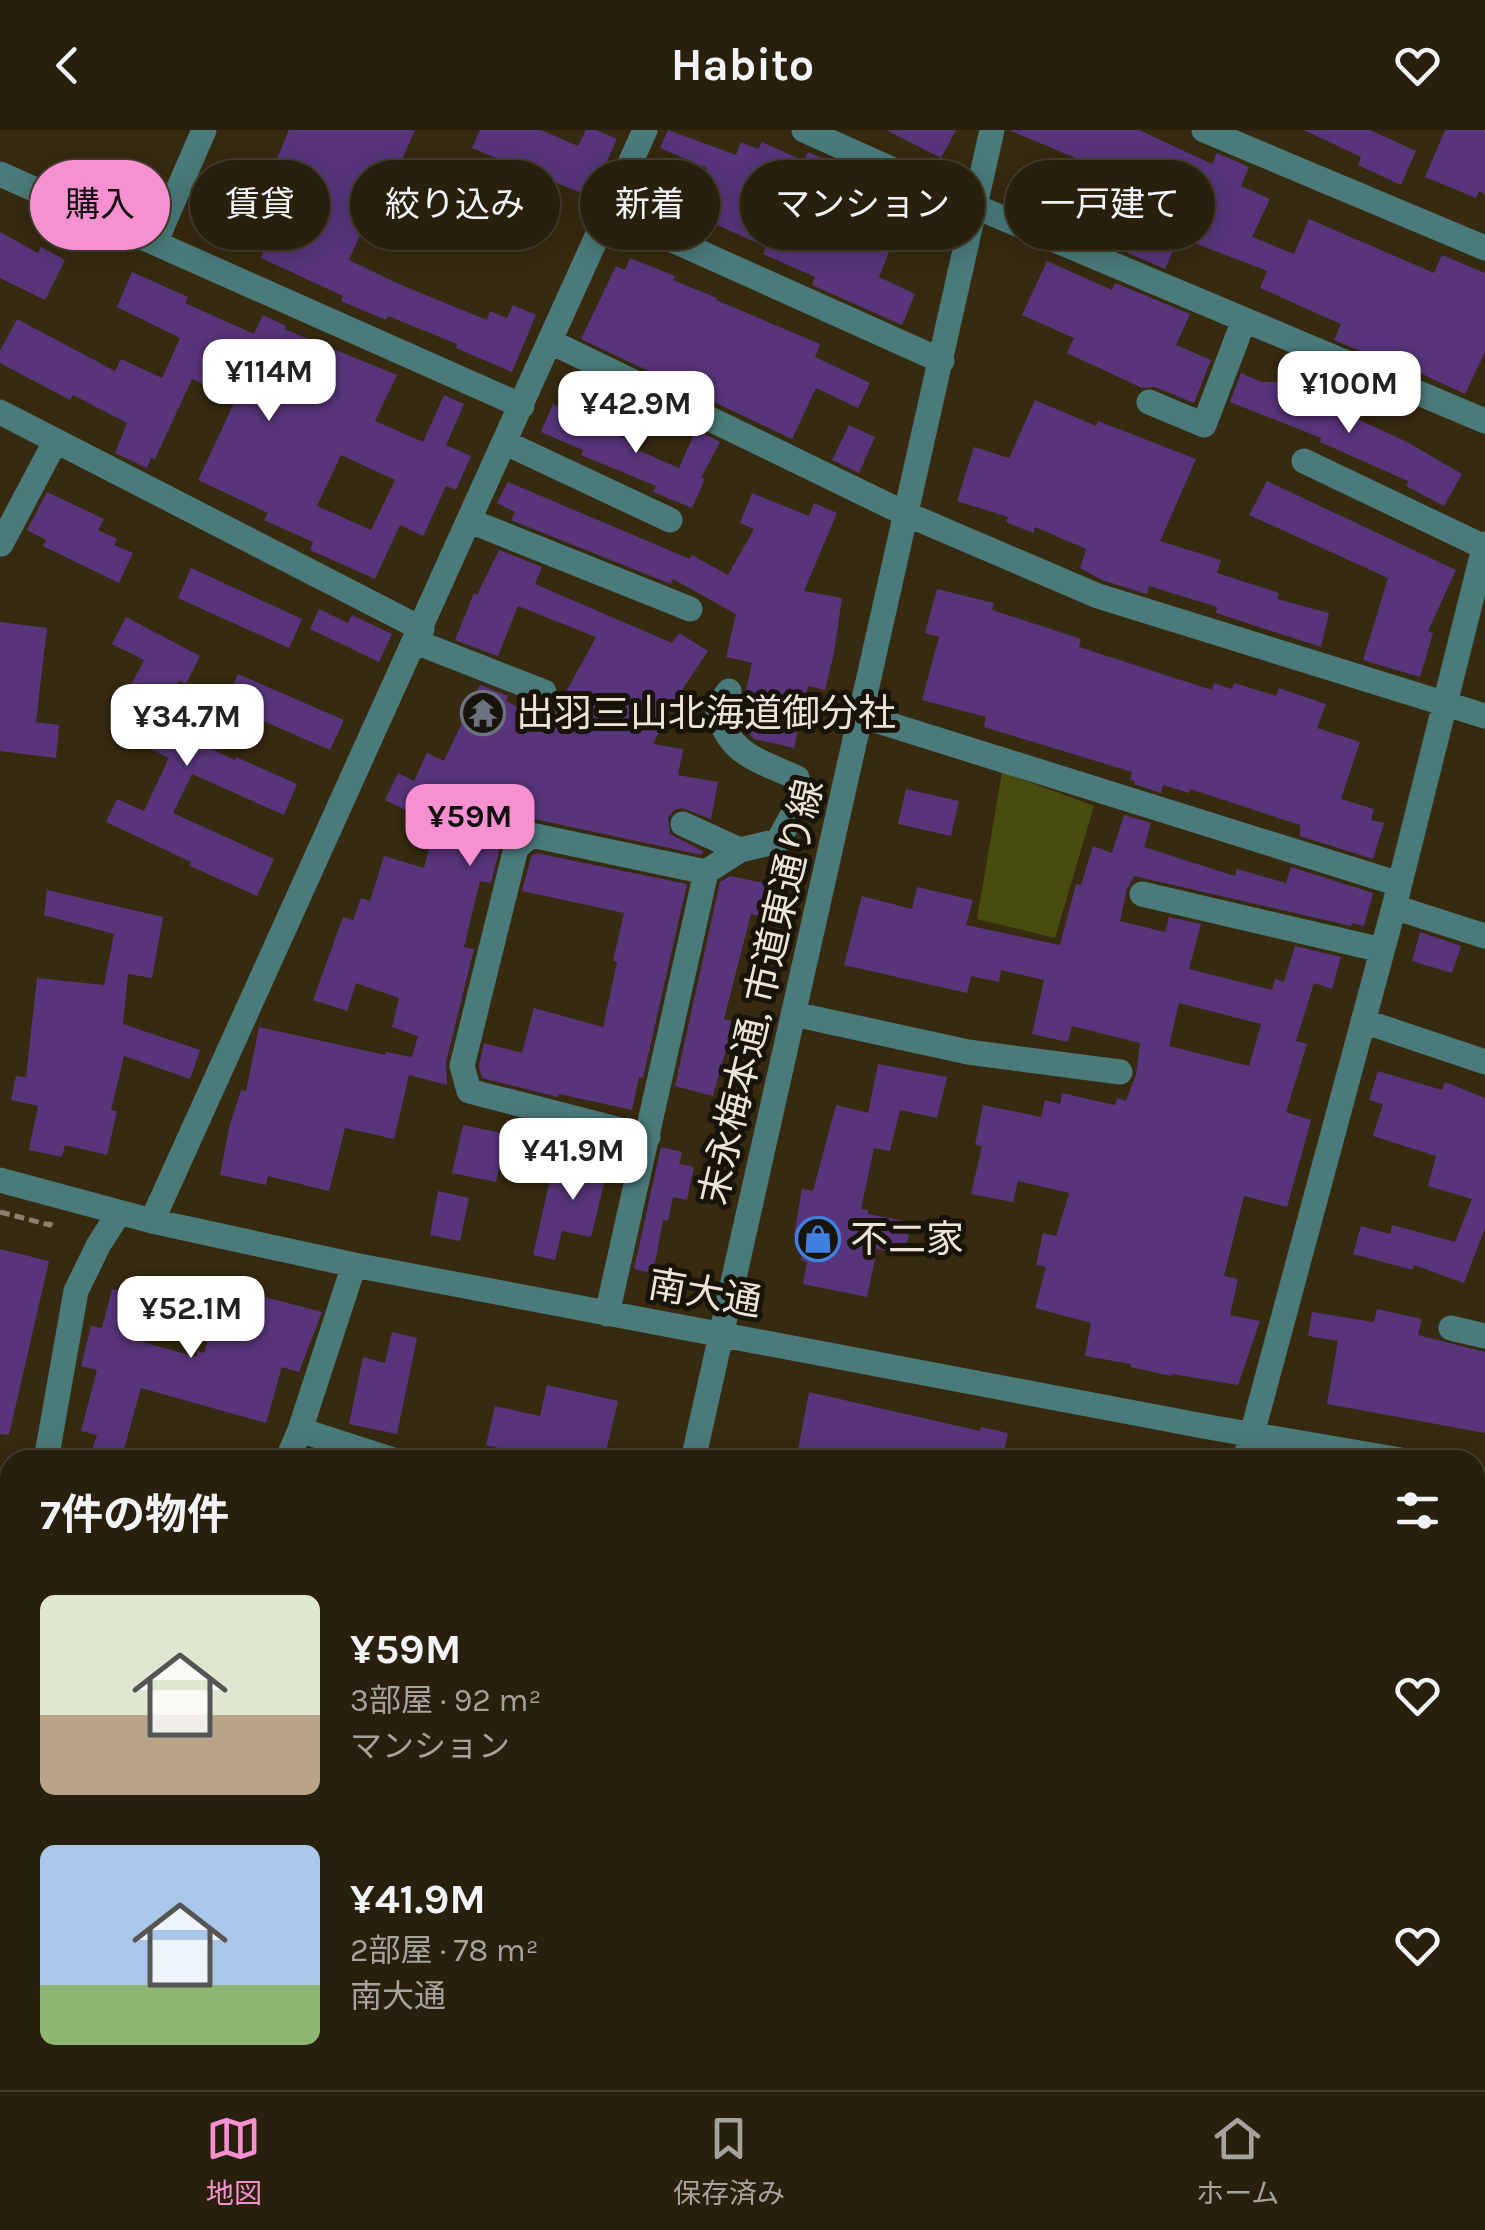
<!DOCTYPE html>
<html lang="ja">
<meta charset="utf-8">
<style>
body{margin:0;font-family:Karla,"Noto Sans JP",sans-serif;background:#302815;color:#f1f3f6;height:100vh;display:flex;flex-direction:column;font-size:38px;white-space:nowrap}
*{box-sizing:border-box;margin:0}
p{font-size:32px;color:#a5a39d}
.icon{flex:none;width:55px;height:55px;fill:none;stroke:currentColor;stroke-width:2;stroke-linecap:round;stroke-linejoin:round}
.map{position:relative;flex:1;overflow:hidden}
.drawer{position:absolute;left:0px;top:1320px;width:1485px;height:640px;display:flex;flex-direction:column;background:#28200c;border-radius:30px 30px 0 0;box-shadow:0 5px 25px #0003,0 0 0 2px #443e2d}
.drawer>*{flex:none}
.banner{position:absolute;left:30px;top:30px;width:1425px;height:90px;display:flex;gap:20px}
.price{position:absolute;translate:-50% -85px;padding:0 22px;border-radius:20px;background:#fff;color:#222;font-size:32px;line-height:65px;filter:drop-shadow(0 2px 5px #0008)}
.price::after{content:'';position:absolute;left:50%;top:60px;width:30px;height:22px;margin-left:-15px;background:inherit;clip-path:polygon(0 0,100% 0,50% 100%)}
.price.on{background:#f690d0;color:#111}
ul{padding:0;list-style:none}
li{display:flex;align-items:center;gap:30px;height:250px;padding:0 40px}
li span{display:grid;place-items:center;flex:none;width:280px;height:200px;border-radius:15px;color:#555}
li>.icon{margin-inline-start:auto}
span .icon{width:120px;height:120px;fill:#fffc;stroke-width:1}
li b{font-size:42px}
h2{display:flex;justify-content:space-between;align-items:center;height:120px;padding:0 40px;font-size:42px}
.pill{padding:0 35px;border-radius:45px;background:#28200c;box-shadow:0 5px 25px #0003,0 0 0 2px #443e2d;font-size:35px;line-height:90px}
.pill.on{background:#f690d0;color:#111}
header{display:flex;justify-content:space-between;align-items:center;height:130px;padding:0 40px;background:#28200c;font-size:45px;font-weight:700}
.dock{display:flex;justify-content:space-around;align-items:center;height:140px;border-top:2px solid #443e2d;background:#28200c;font-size:28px;color:#a5a39d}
.dock a{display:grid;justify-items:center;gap:5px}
.dock .on{color:#f690d0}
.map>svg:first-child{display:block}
.green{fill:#484d0f}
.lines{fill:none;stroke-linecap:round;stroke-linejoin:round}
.stream{stroke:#325a9d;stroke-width:9}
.building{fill:#58357b;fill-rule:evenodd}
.path{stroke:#8b816c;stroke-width:5;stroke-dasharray:10 5;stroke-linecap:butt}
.minor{stroke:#4a7a7a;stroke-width:25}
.labels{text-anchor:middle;stroke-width:10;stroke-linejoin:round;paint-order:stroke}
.poi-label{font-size:38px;fill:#ece4d5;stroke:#191409;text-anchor:start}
.street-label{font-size:38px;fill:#ece4d5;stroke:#191409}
</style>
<header><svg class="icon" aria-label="back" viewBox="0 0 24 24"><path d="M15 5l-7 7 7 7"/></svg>Habito<svg class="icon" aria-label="heart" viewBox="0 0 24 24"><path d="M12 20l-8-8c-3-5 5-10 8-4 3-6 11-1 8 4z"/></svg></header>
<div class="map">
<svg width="1485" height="1960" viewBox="0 0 1485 1960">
<rect width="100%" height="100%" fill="#362a10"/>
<path class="green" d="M1002,642L1094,676L1055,808L977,789Z"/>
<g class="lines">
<path class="stream" d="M1475,1673L1485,1672
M1466,1950L1467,1960"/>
</g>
<path class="building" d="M289,0H415L379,83L371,80L349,130L401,155L487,190L490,181L507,188L513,175L536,185L512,242L456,218L457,214L388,186L386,190L341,171L343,166L261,128L263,122L189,88L204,57L278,91L297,48L273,38Z
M480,0H541L578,16L586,0H596L617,9L591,67L472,18Z
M668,0L736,25L741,12L758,19L762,12L804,31L808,22L925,74L913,101L900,95L879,147L915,164L902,195L812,155L815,147L763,124L766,117L688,82L707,38L660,18Z
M886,0H956L941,28Z
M1009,0H1139L1212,34L1217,23L1249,37L1241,56L1270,69L1252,107L1294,124L1309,89L1434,143L1442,125L1485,143V222L1465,264L1392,230L1391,234L1334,210L1341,194L1260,158L1267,141L1179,107L1165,139L1128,123L1134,99L1087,79L1104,40Z
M1304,0H1370L1416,21L1401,55L1358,35L1361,27Z
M1445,0H1485V64L1479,61L1476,68L1425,47Z
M109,30L152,49L140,74L97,55Z
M0,102L38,123L41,117L65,130L45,170L0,148Z
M630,128L675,146L673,150L717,168L716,170L820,214L815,227L870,253L858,278L816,258L792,309L581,209L616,136L625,140Z
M1047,131L1112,160L1115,153L1190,184L1176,215L1211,230L1194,273L1155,257L1142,258L1067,223L1074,208L1022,185Z
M132,142L188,167L185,173L254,204L263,185L286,196L284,199L397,245L375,291L423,312L444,265L464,274L446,315L471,326L456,360L446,356L423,406L400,395L375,449L310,420L313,412L264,390L268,383L198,350L236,269L192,249L155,329L151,328L147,338L115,323L127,293L73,265L70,270L0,233V221L17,189L115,241L121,229L162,248L180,208L117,177ZM341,325L395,350L371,400L317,376Z
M1241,243L1262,252H1291L1310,277L1314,269L1407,312L1462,344L1444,376L1406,356L1408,351L1320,312L1321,308L1230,272Z
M1035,270L1096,296L1098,291L1196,329L1160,411L1221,430L1217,443L1279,463L1277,469L1329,483L1321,517L1216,483L1217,477L1149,456L1147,464L1102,450L1080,438L1086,419L1035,397L1033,403L1006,392L1008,387L957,371L974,317L1009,328Z
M553,274L635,314L633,318L679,338L696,300L720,312L701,348L705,349L692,378L653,362L656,356L581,325L583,320L541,302Z
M849,295L875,307L859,343L832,330Z
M1267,351L1456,440L1428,501L1433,503L1420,547L1363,530L1388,448L1249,385Z
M508,352L690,429L692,425L728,445L754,399L740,393L752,363L809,386L814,373L837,383L804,461L842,468L834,523L825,560L808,556L794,618L754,609L739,592L752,533L726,527L736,484L673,449L671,454L511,390L515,382L497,373Z
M47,362L104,389L98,400L117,409L114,415L133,423L119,453L43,416L46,410L27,400Z
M499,420L542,437L535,454L672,513L679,503L708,521L678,566L653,614L683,619L678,645L718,652L711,689L682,678L674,680L668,688L670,704L703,721L702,725L534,689L521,692L501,713L491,753L480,751L464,817L474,819L446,932L447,955L409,945L394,1009L345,998L329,1061L268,1046L266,1055L220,1045L229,998L241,960L246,961L259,897L385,925L386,922L412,927L418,906L392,897L399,868L356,853L347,881L313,870L343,787L353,790L361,768L370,771L384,726L424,738L435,694L385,670L398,643L414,651L427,623L444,631L480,555L508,566L506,571L549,593L596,507L518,476L498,526L455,510L474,463L477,465Z
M191,438L302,489L289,518L178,468Z
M937,459L994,473L992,480L1081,509L1079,517L1212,560L1214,553L1232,559L1234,553L1276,566L1279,558L1326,574L1317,598L1360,612L1341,669L1374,679L1371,690L1384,693L1373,729L1300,706V695L1190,659L1189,663L1163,655L1161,663L1134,654L1135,651L1130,650L1132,642L984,597L986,587L922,570L939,507L925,503Z
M319,479L348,493L352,485L392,504L379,532L310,499Z
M126,487L200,526L186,554L179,551L158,593L235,630L236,627L297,654L284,685L192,644L173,683L274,729L257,766L190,736L191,732L106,692L117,669L144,681L169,628L116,602L123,589L115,585L144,530L112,514Z
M0,492L47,498L36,592L59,595L56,628L0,621Z
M238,544L344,590L330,620L224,574Z
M906,659L959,671L951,706L898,694Z
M1124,685L1151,693L1144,717L1235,746L1237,739L1286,753L1291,737L1373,763L1364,796L1352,793L1351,796L1134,746L1127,759L1120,791L1165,802L1169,787L1201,794L1189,839L1272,860L1275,849L1284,852L1295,816L1341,827L1332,859L1314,853L1296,911L1307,914L1286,982L1311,990L1287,1077L1244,1066L1224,1146L1238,1149L1230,1185L1260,1191L1238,1255L1172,1244L1171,1246L1130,1237L1131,1234L1085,1226L1091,1193L1035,1178L1046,1137L1036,1135L1043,1103L1056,1106L1069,1063L1018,1051L1013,1072L971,1064L982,1016L975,1015L983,975L1041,987L1045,970L1060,974L1062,963L1115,975L1117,968L1126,971L1136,945L1140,913L1072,896L1068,912L1032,904L1044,850L1001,840L999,852L971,846L967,863L844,835L862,766L912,779L917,757L973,770L966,795L1060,815L1076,754L1081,755L1093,716L1112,723ZM1179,873L1261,894L1249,936L1169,916Z
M536,723L687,754L643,948L639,947L632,980L559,964L558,967L482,948L479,936L484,913L522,923L534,878L603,897L617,832L613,831L624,783L522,761L531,727Z
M730,746L779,756L772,789L751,784L724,889L734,891L713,966L675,956L720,752Z
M47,760L163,787L152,848L128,844L123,894L200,920L190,949L124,926L111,980L117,981L107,1025L65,1015L62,1027L29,1020L38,976L11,970L16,946L26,947L37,848L104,855L114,804L44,785Z
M1420,802L1461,816L1452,843L1412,831Z
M878,934L947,947L937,988L900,980L890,1021L874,1018L861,1079L868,1080V1084L911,1092L905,1125L877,1119L867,1167L803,1154L807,1132L801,1130L805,1107L794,1106L802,1059L813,1061L836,975L868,983Z
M1378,941L1442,960L1445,952L1485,968V1098L1464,1153L1414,1135L1413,1140L1353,1124L1361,1096L1390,1104L1392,1095L1455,1112L1472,1069L1428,1056L1436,1026L1373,1006L1383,974L1369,970Z
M463,995L506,1004L496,1052L452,1043Z
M587,1015L612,1021L591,1107L562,1101L555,1130L533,1125L551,1045L579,1051Z
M661,1017L682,1022L679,1034L694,1037L687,1070L673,1067L668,1091L663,1090L653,1143L634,1139Z
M438,1061L469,1068L460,1111L430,1105Z
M0,1119L49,1131L9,1305L0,1304Z
M136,1146L158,1152L143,1212L196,1227L198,1221L204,1223L222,1156L322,1182L299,1242L282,1237L266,1293L141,1258L121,1330H89L97,1305L81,1301L97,1240L81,1236L91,1196L102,1198L112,1159L131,1164Z
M1377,1179L1422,1189L1418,1205L1485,1222V1303L1327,1274L1338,1211L1308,1206L1312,1182L1374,1192Z
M392,1202L417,1208L397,1304L349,1294L363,1227L385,1233Z
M547,1255L618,1271L604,1330H530L531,1326L486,1315L495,1276L540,1286Z
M809,1262L980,1301L981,1297L1008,1303L1002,1330H796Z"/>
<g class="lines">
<path class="path" d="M0,1082L50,1095L51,1092"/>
<path class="minor" d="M804,0L974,76L1485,291
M1204,0L1485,118
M0,44L522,276
M610,82L942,231
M155,113L204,0
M551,212L904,383L1098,466L1485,586
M1149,272L1204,295L1244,190
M0,282L422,499
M506,313L670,390
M1304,331L1484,417
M470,391L690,479
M1,414L55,312
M416,512L544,562
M862,586L1399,754
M683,694L740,720
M1142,764L1382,820
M1394,777L1485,806
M794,884L968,922L1120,942
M1363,891L1485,932
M648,1007L469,961L462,936L516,718L531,705L706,742L740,720L778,711L799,673L797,648C757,629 727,625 717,577L729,561
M0,1050L152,1091L354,1135L1214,1298L1401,1330
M152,1091L645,0
M354,1135L300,1300L393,1330
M607,1184L706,742
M1451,1198L1485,1206
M46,1330L76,1161L99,1114L119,1083
M287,1330L300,1300
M693,1330L992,0
M1245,1330L1394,777L1485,414
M1475,1390L1485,1354
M0,1484L10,1485
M1475,1537H1485
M0,1570L10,1518
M0,1629L10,1631
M1475,1817H1485
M134,1960L137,1950
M326,1960L328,1950
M552,1960L555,1950
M1090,1960L1093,1950"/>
</g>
<defs>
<symbol id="temple-ring" viewBox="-11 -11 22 22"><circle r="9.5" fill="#191409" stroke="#6b7280" stroke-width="1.5"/><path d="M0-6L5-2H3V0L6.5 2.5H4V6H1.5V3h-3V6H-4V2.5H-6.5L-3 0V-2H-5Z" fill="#6b7280"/></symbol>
<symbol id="shop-ring" viewBox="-11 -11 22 22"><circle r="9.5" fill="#191409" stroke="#3f7fe0" stroke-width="1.5"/><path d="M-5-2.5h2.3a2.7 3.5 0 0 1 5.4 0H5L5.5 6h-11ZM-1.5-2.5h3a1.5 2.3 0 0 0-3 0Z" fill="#3f7fe0"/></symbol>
</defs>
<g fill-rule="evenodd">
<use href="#temple-ring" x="458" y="558" width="50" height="50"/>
<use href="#shop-ring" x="793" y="1084" width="50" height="50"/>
</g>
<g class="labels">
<g class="poi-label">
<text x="516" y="596">出羽三山北海道御分社</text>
<text x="850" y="1122">不二家</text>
</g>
<g class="street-label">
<text transform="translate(761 862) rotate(-77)" y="13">末永梅本通, 市道東通り線</text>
<text transform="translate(705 1163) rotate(10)" y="13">南大通</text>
</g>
</g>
</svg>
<b class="price" style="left:269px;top:294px">¥114M</b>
<b class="price" style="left:1349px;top:306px">¥100M</b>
<b class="price" style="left:636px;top:326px">¥42.9M</b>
<b class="price" style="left:187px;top:639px">¥34.7M</b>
<b class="price on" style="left:470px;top:739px">¥59M</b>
<b class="price" style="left:573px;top:1073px">¥41.9M</b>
<b class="price" style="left:191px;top:1231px">¥52.1M</b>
<div class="banner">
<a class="pill on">購入</a>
<a class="pill">賃貸</a>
<a class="pill">絞り込み</a>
<a class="pill">新着</a>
<a class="pill">マンション</a>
<a class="pill">一戸建て</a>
</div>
<section class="drawer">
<h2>7件の物件<svg class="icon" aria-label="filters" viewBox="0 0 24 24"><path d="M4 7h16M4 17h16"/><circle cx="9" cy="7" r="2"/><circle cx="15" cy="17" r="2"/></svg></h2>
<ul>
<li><span style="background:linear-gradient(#dfe7d0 60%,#b9a48a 0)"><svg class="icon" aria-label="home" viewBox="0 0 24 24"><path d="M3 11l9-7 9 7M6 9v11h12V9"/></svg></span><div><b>¥59M</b><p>3部屋 · 92 m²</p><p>マンション</p></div><svg class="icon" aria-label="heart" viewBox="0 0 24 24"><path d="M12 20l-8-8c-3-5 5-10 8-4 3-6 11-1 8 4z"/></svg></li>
<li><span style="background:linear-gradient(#a9c7e8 70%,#8fb573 0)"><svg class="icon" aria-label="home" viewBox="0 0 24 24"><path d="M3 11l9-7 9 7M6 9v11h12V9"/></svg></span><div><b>¥41.9M</b><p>2部屋 · 78 m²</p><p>南大通</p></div><svg class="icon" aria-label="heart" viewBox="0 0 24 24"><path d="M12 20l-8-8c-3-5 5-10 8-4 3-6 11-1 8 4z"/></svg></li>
</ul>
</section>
</div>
<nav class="dock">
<a class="on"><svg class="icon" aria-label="map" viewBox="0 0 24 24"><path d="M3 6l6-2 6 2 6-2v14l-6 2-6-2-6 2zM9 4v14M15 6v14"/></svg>地図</a>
<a><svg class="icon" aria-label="saved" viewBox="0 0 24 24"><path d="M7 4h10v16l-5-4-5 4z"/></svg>保存済み</a>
<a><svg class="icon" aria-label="home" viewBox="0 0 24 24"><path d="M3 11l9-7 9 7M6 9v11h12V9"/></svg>ホーム</a>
</nav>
